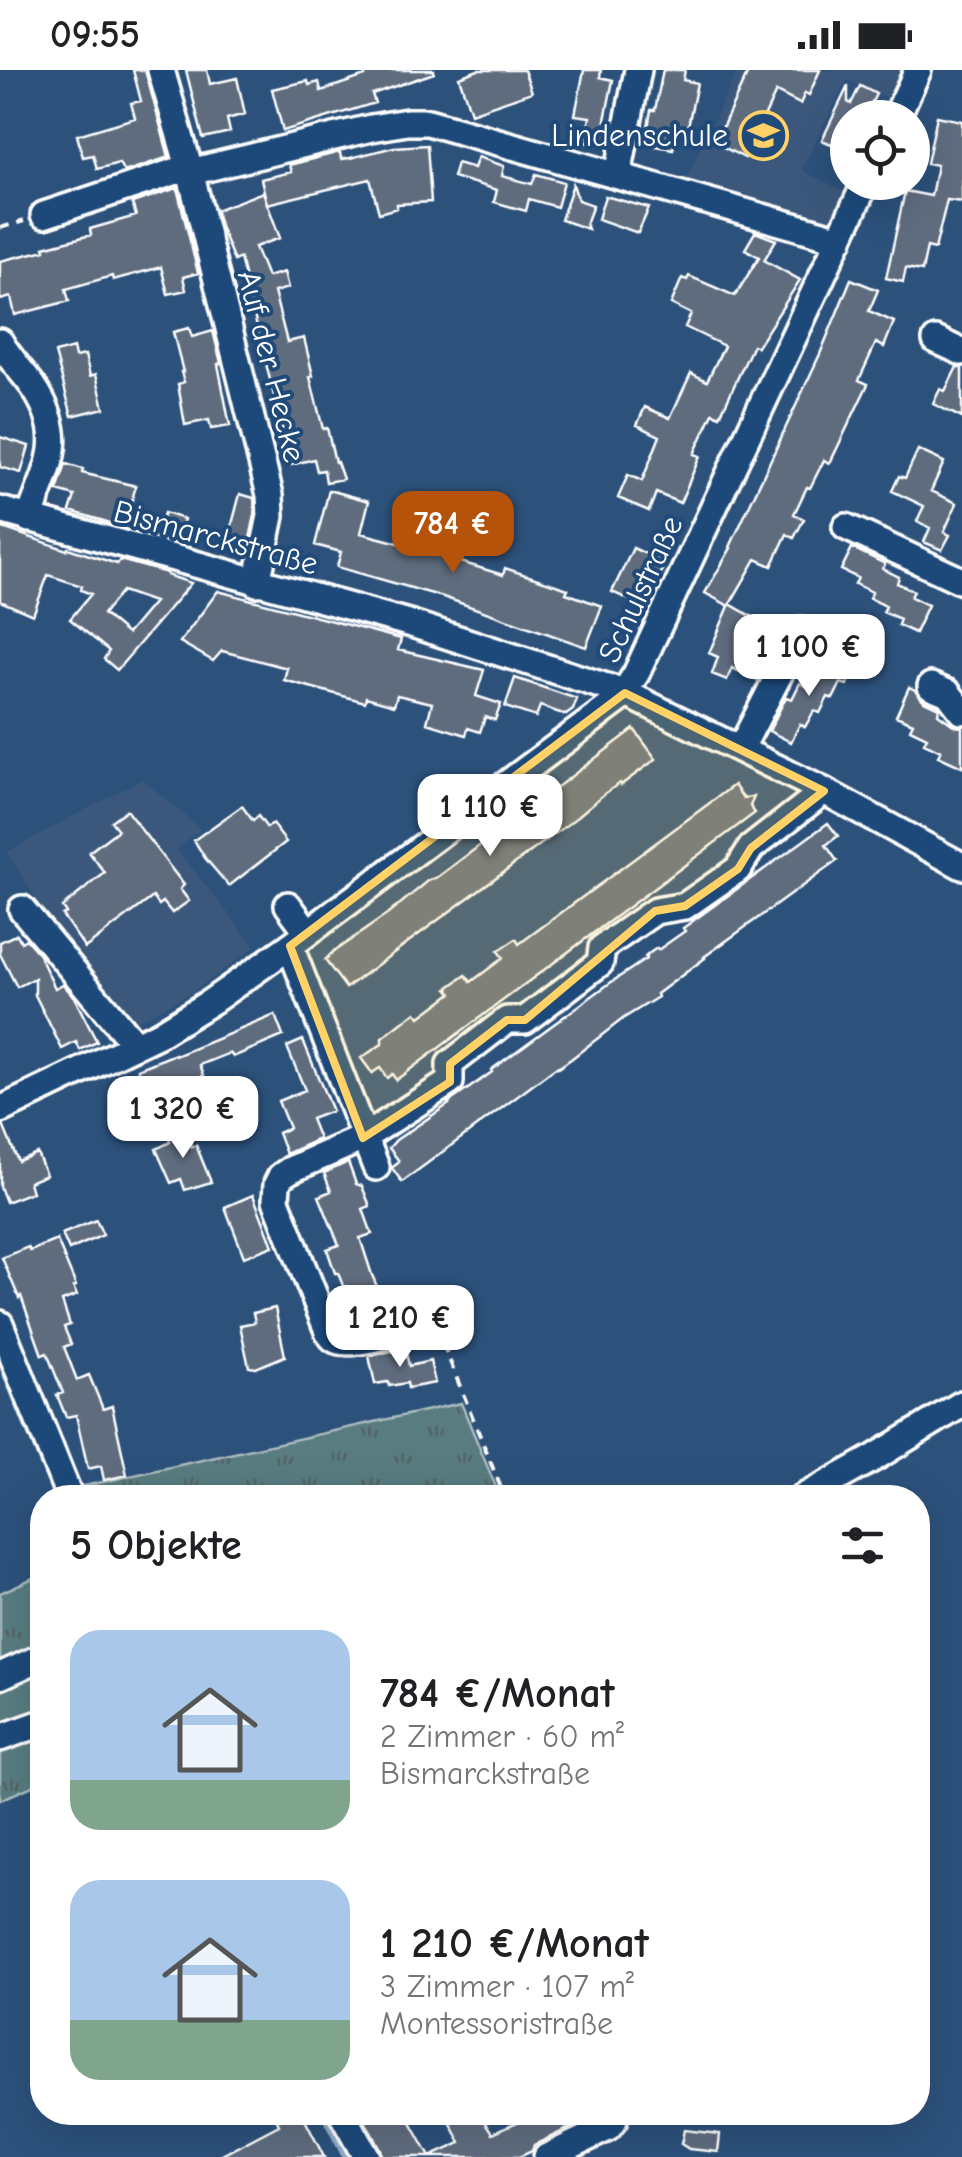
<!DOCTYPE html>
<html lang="de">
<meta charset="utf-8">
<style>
body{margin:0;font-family:"Comic Neue",sans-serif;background:#f2f2f2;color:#202124;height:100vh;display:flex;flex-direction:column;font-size:38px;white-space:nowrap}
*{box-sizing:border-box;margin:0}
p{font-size:32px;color:#757577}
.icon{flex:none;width:55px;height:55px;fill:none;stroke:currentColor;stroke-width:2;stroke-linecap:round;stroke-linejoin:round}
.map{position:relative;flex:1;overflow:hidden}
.details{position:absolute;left:30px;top:1415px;width:900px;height:640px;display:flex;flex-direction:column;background:#fff;border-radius:40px;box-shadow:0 10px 40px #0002}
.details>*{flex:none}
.controls{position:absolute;left:830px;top:30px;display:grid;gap:20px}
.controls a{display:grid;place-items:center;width:100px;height:100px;border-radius:50%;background:#fff;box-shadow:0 10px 40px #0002;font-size:50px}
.price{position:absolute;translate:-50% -85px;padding:0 22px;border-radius:20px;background:#fff;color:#222;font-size:32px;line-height:65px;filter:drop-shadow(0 2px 5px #0008)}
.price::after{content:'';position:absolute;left:50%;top:60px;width:30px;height:22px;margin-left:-15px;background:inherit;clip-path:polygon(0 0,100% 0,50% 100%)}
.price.current{background:#b45309;color:#fff}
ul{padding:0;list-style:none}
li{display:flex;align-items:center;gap:30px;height:250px;padding:0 40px}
li span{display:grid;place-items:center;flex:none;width:280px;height:200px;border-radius:30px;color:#555}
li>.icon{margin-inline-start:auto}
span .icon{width:120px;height:120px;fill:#fffc;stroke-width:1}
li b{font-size:42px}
h2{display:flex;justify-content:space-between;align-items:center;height:120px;padding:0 40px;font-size:42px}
.status{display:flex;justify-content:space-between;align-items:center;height:70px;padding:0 50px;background:#fff;direction:ltr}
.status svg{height:28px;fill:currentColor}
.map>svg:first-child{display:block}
.built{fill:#3b597c}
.grass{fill:url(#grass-tufts);stroke:#acbdc0;stroke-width:2.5}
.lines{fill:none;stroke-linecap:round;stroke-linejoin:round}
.stream{stroke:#8facc6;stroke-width:6}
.building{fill:#5e6c7e;stroke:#fff;stroke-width:2.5;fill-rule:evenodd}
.minor-casing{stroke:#fff;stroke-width:32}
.path{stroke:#fff;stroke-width:4;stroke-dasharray:10 8;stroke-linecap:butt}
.minor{stroke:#1f4a7a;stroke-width:25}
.marked{fill:#ffd166;fill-opacity:0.2;stroke:#ffd166;stroke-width:8;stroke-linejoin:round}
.labels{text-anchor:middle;stroke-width:8;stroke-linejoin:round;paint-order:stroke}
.poi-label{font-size:32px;fill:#fff;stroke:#1f4a7a;text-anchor:end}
.street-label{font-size:32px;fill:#fff;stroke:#1f4a7a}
</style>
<div class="status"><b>09:55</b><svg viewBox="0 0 49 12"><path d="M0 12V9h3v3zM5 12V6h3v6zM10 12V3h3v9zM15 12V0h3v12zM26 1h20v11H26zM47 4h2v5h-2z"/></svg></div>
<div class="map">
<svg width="962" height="2087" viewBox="0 0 962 2087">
<defs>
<pattern id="grass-tufts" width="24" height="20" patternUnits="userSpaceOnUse" patternTransform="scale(2.5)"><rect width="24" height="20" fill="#597b80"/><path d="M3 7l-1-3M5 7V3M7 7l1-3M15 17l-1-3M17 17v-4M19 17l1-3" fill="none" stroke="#526466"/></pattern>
</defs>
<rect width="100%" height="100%" fill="#2c517b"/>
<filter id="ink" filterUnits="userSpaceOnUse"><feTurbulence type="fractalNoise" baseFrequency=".01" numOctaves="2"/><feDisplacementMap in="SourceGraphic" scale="20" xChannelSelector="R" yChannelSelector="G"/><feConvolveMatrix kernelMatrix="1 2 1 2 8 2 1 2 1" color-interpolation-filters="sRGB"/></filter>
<g filter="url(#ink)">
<path class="built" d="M738,0H903L890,29L847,10L801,100L848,124L833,154L823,155L684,113Z
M142,709L201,759L177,779L255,877L196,920L134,952L49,849L7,782Z"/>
<path class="grass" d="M461,1333L500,1427L85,1428L80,1417Z
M42,1504V1712L0,1730V1523Z"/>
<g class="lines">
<path class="stream" d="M0,1292L56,1428
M322,2042L345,2087"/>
</g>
<path class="building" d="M133,0H145L169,87L124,102L119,93L97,99L93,85L83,87L77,65L135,48L131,33L141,31Z
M186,0H207L210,14L237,8L245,44L227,49L230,62L203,68Z
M363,0H434V3L372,24L375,33L283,61L272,19L308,11L309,15L319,12L321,21L365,6Z
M478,0H524L532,22L471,43L459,7Z
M584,0H601L600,7L613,10L605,50L611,52L606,76L585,72L590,47L575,45Z
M663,0H685L683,10L697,13L687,61L677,59L673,79L645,74L651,40H655Z
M749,0H820L809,25L805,23L800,34L776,22L745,88L715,73Z
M848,16V32L851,34L860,16L876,24L867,42L880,47L848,48V81L822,70Z
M937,46L962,51V132L947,130L935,179L927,177L922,201L906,198L903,212L886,208L905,121L931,126L937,95L927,93Z
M427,75L431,132L397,134V138L379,143L370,109L267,134L261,109L291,102L289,95L340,82L341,89L350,88L394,77Z
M478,87L504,96L502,106L532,114L536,104L564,112L557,137L529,129L526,141L494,132L497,120L453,107L457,93L474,98Z
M573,114L578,130L593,135L586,154L588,159L561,150Z
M177,118L198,203L183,207L186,220L168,224L161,197L113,210L112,206L66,219L69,231L15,245L11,227L0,230V191L45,180L44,177L91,165L90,159L136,146L132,133Z
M263,122L280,168L255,177L267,207L284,202L288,218L274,222L287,272L304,268L313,306L310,307L323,359L327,358L335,392H337L343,409L326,412L324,400L317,401L314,389L291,395L240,188L234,191L220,156L216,140Z
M605,126L649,138L638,163L598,149Z
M755,162L776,170L764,190L800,210L757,277L753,275L720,346L713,343L694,384L700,386L680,433L656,423L649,441L618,428L628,405L642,411L660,366L637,355L645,337L670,348L691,303L707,311L724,276L685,257L691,244L671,234L682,208L687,210L689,206L735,226L759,187L745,179Z
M851,209L878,220L869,241L894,252L884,277L876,273L859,310L868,314L830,393L824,390L810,418L807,417L794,444L804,449L794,468L787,464L772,496L756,489L730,534L758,550L747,569L768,580L764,588L768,590L758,610L732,598L727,610L712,604L718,587L709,583L729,536L705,523L731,478L730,477L820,284Z
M189,258L192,267L213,261L221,293L218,294L230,356L211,359L209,350L185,355L178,314L184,312L181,302H183L173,262Z
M73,278L75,287L85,285L90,306L96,304L104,338L72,346L55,283Z
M957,297L962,298V348L933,334L940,319L945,321Z
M0,367L29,376L21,403L0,397Z
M918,380L944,392L931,421L957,433L944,462L950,465L942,480L924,472L930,458L917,451L924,436L892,421L899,406L905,408Z
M66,394L83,399L82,403L136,416L124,457L70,441L75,426L57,421Z
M329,420L369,431L361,463L418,478V479L503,505L505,498L568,519L566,523L602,536L586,577L443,527L337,497L341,482L315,475Z
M240,424L254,428L255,445L247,483L226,477Z
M164,443L184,449L177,472L157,466Z
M0,457L67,480L68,478L117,494L120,490L167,503V505L191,513L117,600L104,589L109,581L70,549L91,524L81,520L82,516L48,505L33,545L0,531ZM122,521L154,532L127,564L103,544Z
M633,478L665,493L645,537L612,522Z
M852,478L885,494L883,499L899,507L897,513L914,521L911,527L928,535L915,563L898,555L900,549L883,542L886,536L869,528L872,522L855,514L858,508L841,500Z
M218,521L401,569L398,580L484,600L476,626L501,634L495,650L485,647L480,662L468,658L466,665L427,653L432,633L397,625L394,635L366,627L365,632L284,610L287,598L222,581L213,591L180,572Z
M825,589L853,602L847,615L841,613L833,629L828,627L820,643L814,641L805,657L800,654L791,672L769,661L786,627L792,629L800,613L805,616L814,599L819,602Z
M515,608L577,629L573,640L566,645L540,636L536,647L505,637Z
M909,617L915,620L924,631L939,638L938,644L955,656L962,657V697L938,686L941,681L924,673L927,667L910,659L913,653L896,646Z
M634,659L656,689L621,715L620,713L604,724L571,752L346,918L325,890L333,882L388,844L428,811L438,807Z
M734,715L743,728L754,727L750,736L755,743L396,1010L392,1004L387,1008L380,998L372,1003L361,988L382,974V968L416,942L420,947L452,923L448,918L466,905L471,912L503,888L498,881L516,869L519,874Z
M242,736L253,751L258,746L267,758L272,754L286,772L229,816L205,788L194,770Z
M126,740L184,815L180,819L189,831L172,843L163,832L159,835L153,827L85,878L62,845L66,843L62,837L105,803L89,782L118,760L111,751Z
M828,753L838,766L826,775L837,791L704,887L705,888L657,924L658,927L624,948L571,989L558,998L557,997L402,1112L392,1098L399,1091L389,1078L396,1070L449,1034L448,1033L492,1002L491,1000L510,986L610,913L646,889L645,887L651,882L657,878L658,880L685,861L683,858Z
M17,864L21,872L26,869L38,883L55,918L63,914L74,927L97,972L80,980L76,972L62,979L35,925V908L17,917L0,884V872Z
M275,945L283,966L233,987L230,983L200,995L204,1005L187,1012L188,1015L151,1030L138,999L175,984L176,986Z
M303,970L332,1041L311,1049L319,1069L286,1084L278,1063L289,1058L278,1031L305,1020L287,977Z
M3,1055L18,1091L37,1083L46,1105L29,1112L32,1122L6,1132L0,1117V1056Z
M185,1059L192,1077L196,1075L211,1112L185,1120L181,1109L171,1113L156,1079L170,1072L168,1066Z
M348,1092L356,1114L362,1116L370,1136L363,1139L372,1164L360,1168L372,1205L387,1239L357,1251L338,1203H335L327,1179L339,1175L319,1126L331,1121L324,1103Z
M253,1125L273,1176L244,1187L225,1137Z
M96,1150L103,1165L69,1180L62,1164Z
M57,1170L76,1216L73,1217L77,1225L62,1231L70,1255L64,1257L71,1274L64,1277L77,1310L89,1305L103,1339L112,1336L127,1405L104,1410L101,1396L88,1399L76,1345L66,1347L57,1325L63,1323L47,1283L42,1285L21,1226L19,1228L2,1188L28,1177L30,1181Z
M275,1238L285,1286L256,1298L249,1297L240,1255L255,1252L253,1243Z
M405,1278L409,1296L430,1291L435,1313L408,1318L407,1313L389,1316L388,1312L375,1314L369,1286Z
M273,2042H301L324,2087H218L279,2055Z
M360,2042H405L430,2087L461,2073L445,2042H479L493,2063L539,2042H599L597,2045L534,2075L532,2081L519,2087H382L380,2079Z
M684,2060L720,2064L718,2082L689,2079L681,2074Z"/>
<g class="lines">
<defs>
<path id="minor" d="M161,0L189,97L270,425L271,446L257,513
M896,48L918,0
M190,102L371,58L407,52H428L840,169
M618,105L638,0
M44,145L189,97
M936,270L962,282
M0,272C9,288 22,301 33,316C69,369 48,395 29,449
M0,440L412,554L625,623L824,721L962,796
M846,457L962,511
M931,616L948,623L962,641
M741,678L802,560L858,587
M288,835L308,862
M22,839L135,975
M290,876L376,1097
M0,1040L159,964L212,931L290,876L619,630L636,604L866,112
M0,1254L70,1428
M435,1254C415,1258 356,1276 340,1271C332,1269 332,1267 328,1261L276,1130L277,1114L281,1106L290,1100L363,1068L450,1012V994L507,950H525L600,893L602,878L655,841L685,836L738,799L751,778L824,721
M802,1428L874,1388L962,1334
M0,1606L42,1587
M0,1668L42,1653
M341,2042L366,2087
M547,2087L608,2058L614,2050L615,2042"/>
</defs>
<use href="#minor" class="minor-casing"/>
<path class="path" d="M0,158L24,151
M443,1274L505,1428"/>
<use href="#minor" class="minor"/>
</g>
</g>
<path class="marked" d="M625,623L824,721L751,778L738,799L685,836L655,841L525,950H507L450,994V1012L363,1068L290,876Z"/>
<defs>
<symbol id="school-ring" viewBox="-11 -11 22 22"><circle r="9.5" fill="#1f4a7a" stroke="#ffd166" stroke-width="1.5"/><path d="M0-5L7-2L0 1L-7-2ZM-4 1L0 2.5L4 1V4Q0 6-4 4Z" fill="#ffd166"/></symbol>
</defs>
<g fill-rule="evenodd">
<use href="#school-ring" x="736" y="38" width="55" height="55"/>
</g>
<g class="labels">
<g class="poi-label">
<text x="728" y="76">Lindenschule</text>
</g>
<g class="street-label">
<text transform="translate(272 296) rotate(76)" y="11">Auf der Hecke</text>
<text transform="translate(216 467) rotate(15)" y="11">Bismarckstraße</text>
<text transform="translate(640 519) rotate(-65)" y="11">Schulstraße</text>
</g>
</g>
</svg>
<div class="controls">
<a><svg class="icon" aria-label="locate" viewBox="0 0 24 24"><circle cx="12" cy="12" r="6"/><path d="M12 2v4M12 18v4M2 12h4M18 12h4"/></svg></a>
</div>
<b class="price current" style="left:453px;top:506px">784 €</b>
<b class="price" style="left:809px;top:629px">1 100 €</b>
<b class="price" style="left:490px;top:789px">1 110 €</b>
<b class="price" style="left:183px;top:1091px">1 320 €</b>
<b class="price" style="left:400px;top:1300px">1 210 €</b>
<section class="details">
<h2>5 Objekte<svg class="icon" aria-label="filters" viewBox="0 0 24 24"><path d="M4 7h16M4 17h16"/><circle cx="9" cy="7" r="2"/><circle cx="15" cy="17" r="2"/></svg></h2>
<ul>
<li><span style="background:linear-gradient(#a9c7e8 75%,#7fa58c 0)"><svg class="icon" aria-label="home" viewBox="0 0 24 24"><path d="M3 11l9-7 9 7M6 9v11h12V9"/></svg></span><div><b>784 €/Monat</b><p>2 Zimmer · 60 m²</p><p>Bismarckstraße</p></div></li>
<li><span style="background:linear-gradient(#a9c7e8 70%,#7fa58c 0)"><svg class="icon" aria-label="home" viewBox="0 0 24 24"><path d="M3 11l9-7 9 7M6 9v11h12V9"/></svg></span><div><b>1 210 €/Monat</b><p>3 Zimmer · 107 m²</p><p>Montessoristraße</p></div></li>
</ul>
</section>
</div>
